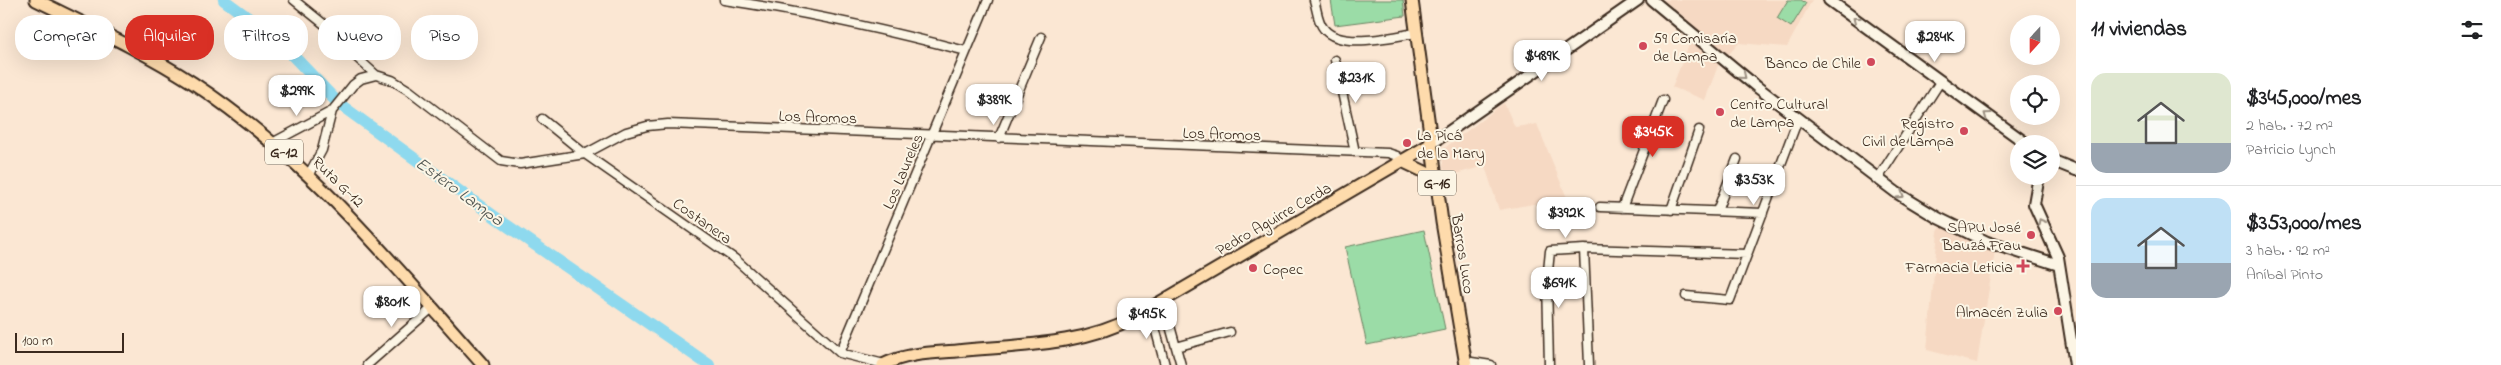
<!DOCTYPE html>
<html lang="es">
<meta charset="utf-8">
<style>
body{margin:0;font-family:"Indie Flower",sans-serif;background:#f2f2f2;color:#202124;height:100vh;display:flex;flex-direction:column;font-size:19px;white-space:nowrap}
*{box-sizing:border-box;margin:0}
p{font-size:16px;color:#757577}
.icon{flex:none;width:28px;height:28px;fill:none;stroke:currentColor;stroke-width:2;stroke-linecap:round;stroke-linejoin:round}
.map{position:relative;flex:1;overflow:hidden}
.panel{display:flex;flex-direction:column;background:#fff;width:425px}
.panel>*{flex:none}
.hud{position:absolute;left:15px;top:15px;width:475px;height:45px;display:flex;gap:10px}
.needle{width:32px;rotate:201deg}
.controls{position:absolute;left:2010px;top:15px;display:grid;gap:10px}
.controls a{display:grid;place-items:center;width:50px;height:50px;border-radius:50%;background:#fff;box-shadow:0 5px 20px #0002;font-size:25px}
.scale{position:absolute;left:15px;bottom:12px;width:109px;box-sizing:border-box;padding-left:5px;border:2px solid #3b2a1e;border-top:0;font-size:14px;line-height:18px;white-space:nowrap;color:#3b2a1e;-webkit-text-stroke:4px #fcf5e5;paint-order:stroke}
.price{position:absolute;translate:-50% -42px;padding:0 11px;border-radius:10px;background:#fff;color:#222;font-size:16px;line-height:32px;filter:drop-shadow(0 1px 2px #0008)}
.price::after{content:'';position:absolute;left:50%;top:30px;width:15px;height:11px;margin-left:-8px;background:inherit;clip-path:polygon(0 0,100% 0,50% 100%)}
.price.on{background:#d93025;color:#fff}
ul{padding:0;list-style:none}
li{display:flex;align-items:center;gap:15px;height:125px;padding:0 15px}
li+li{border-top:1px solid #e0e0e0}
li span{display:grid;place-items:center;flex:none;width:140px;height:100px;border-radius:15px;color:#555}
li>.icon{margin-inline-start:auto}
span .icon{width:60px;height:60px;fill:#fffc;stroke-width:1}
li b{font-size:21px}
h2{display:flex;justify-content:space-between;align-items:center;height:60px;padding:0 15px;font-size:21px}
.pill{padding:0 18px;border-radius:20px;background:#fff;box-shadow:0 5px 20px #0002;font-size:18px;line-height:45px}
.pill.on{background:#d93025;color:#fff}
main{display:flex;flex:1;min-height:0}
.map>svg:first-child{display:block}
.built{fill:#f6d9c3}
.green{fill:#9bdca7;stroke:#6b8362}
.lines{fill:none;stroke-linecap:round;stroke-linejoin:round}
.river{stroke:#8ed9ee;stroke-width:12}
.street-casing{stroke:#3b2a1e;stroke-width:11}
.secondary-casing{stroke:#3b2a1e;stroke-width:14}
.primary-casing{stroke:#3b2a1e;stroke-width:15}
.street{stroke:#fcf5e5;stroke-width:8}
.secondary{stroke:#fcf5e5;stroke-width:10}
.primary{stroke:#fedbac;stroke-width:11}
.oneway{stroke:#9c9082}
.poi-dot{fill:#d1495b;stroke:#fcf5e5;stroke-width:2}
.labels{text-anchor:middle;stroke-width:4;stroke-linejoin:round;paint-order:stroke}
.shield{fill:#fcf5e5;stroke:#75675a;stroke-width:1}
.shield-label{font-size:15px;font-weight:bold;fill:#3b2a1e}
.poi-label{font-size:16px;fill:#3b2a1e;stroke:#fcf5e5;text-anchor:end}
.street-label{font-size:16px;fill:#3b2a1e;stroke:#fcf5e5}
.water-label{font-size:18px;font-style:italic;fill:#505652;stroke:#fcf5e5}
</style>
<main>
<div class="map">
<svg width="2076" height="365" viewBox="0 0 2076 365">
<rect width="100%" height="100%" fill="#fbe7d3"/>
<filter id="ink" filterUnits="userSpaceOnUse"><feTurbulence type="fractalNoise" baseFrequency=".02" numOctaves="2"/><feDisplacementMap in="SourceGraphic" scale="10" xChannelSelector="R" yChannelSelector="G"/><feConvolveMatrix kernelMatrix="1 2 1 2 8 2 1 2 1" color-interpolation-filters="sRGB"/></filter>
<g filter="url(#ink)">
<path class="built" d="M1663,0H1812L1787,47L1739,43L1728,55Z
M1691,40L1719,63L1705,100L1672,87Z
M1504,103L1515,127L1537,124L1567,198L1499,210L1485,166L1444,177L1442,150Z
M1941,225L1995,251L1977,363L1927,350L1938,231Z"/>
<path class="green" d="M1331,0H1403L1405,16L1335,25Z
M1788,0H1801L1806,3L1791,27L1777,18Z
M1424,230L1445,329L1367,345L1345,247Z"/>
<g class="lines">
<path class="river" d="M224,0L279,41L338,103L502,222L709,365"/>
<defs>
<path id="street" d="M294,0L335,33L343,45L376,75L392,80L410,91L501,161L520,164L585,154L626,132L647,126L668,124L1388,153L1397,156L1402,161
M724,0C806,12 886,30 966,51
M1314,0C1317,9 1317,21 1324,29C1341,50 1393,36 1417,33
M1335,60L1355,152
M542,119L585,154L735,259L840,353L884,364
M999,138L1041,37
M272,143L332,111
M309,174L322,150L332,111L353,85L361,79L376,75
M1877,180L1940,82
M1600,207L1763,213
M1622,208L1663,100
M1671,210L1699,130
M1717,211L1737,159
M1584,249L1589,365
M1686,296L1730,300L1798,119
M1163,301L1181,365
M1150,309L1165,365
M1176,347L1230,332
M840,353L988,0
M1465,361L1491,365
M367,365L432,308
M1549,365L1547,281L1550,251L1584,249L1747,254"/>
<path id="secondary" d="M1652,0L1757,87L1897,193L1938,218L1987,242L2059,265
M1829,0L2027,144
M1431,144L1638,0
M2051,160L2076,170
M2039,176L2034,204L2058,257L2075,365"/>
<path id="primary" d="M36,0C89,26 144,51 193,83C311,161 390,261 483,365
M1412,0L1442,222L1466,365
M1402,161L1425,172L1437,182
M883,365C906,353 932,353 957,351C1018,345 1081,346 1135,317L1431,144"/>
</defs>
<use href="#street" class="street-casing"/>
<use href="#secondary" class="secondary-casing"/>
<use href="#primary" class="primary-casing"/>
<use href="#street" class="street"/>
<use href="#secondary" class="secondary"/>
<use href="#primary" class="primary"/>
</g>
<defs><path id="oneway-chevron" d="M-2-3.5L2.5 0L-2 3.5" fill="none" stroke-width="1.6" stroke-linecap="round" stroke-linejoin="round" transform="scale(1.25)"/></defs>
<g class="oneway">
<use href="#oneway-chevron" transform="translate(1856 20) rotate(-142)"/>
<use href="#oneway-chevron" transform="translate(1743 76) rotate(39)"/>
<use href="#oneway-chevron" transform="translate(1987 115) rotate(-144)"/>
<use href="#oneway-chevron" transform="translate(1901 195) rotate(32)"/>
<use href="#oneway-chevron" transform="translate(2041 222) rotate(-118)"/>
</g>
</g>
<g class="poi-dot">
<circle cx="1643" cy="46" r="5"/>
<circle cx="1871" cy="62" r="5"/>
<circle cx="1720" cy="112" r="5"/>
<circle cx="1964" cy="131" r="5"/>
<circle cx="1407" cy="143" r="5"/>
<circle cx="2031" cy="235" r="5"/>
<path d="M2020.5 258.5h5v5h5v5h-5v5h-5v-5h-5v-5h5z"/>
<circle cx="1253" cy="268" r="5"/>
<circle cx="2058" cy="311" r="5"/>
</g>
<g class="labels">
<g class="shield">
<rect x="265" y="139.5" width="38" height="25" rx="4"/>
<rect x="1418" y="170.5" width="38" height="25" rx="4"/>
</g>
<g class="shield-label">
<text x="284" y="157">G-12</text>
<text x="1437" y="188">G-16</text>
</g>
<g class="poi-label">
<text x="1653" y="43" text-anchor="start">59 Comisaría<tspan x="1653" dy="18">de Lampa</tspan></text>
<text x="1861" y="68">Banco de Chile</text>
<text x="1730" y="109" text-anchor="start">Centro Cultural<tspan x="1730" dy="18">de Lampa</tspan></text>
<text x="1954" y="128">Registro<tspan x="1954" dy="18">Civil de Lampa</tspan></text>
<text x="1417" y="140" text-anchor="start">La Picá<tspan x="1417" dy="18">de la Mary</tspan></text>
<text x="2021" y="232">SAPU José<tspan x="2021" dy="18">Bauzá Frau</tspan></text>
<text x="2013" y="272">Farmacia Leticia</text>
<text x="1263" y="274" text-anchor="start">Copec</text>
<text x="2048" y="317">Almacén Zulia</text>
</g>
<g class="street-label">
<text transform="translate(818 116) rotate(2)" y="6">Los Aromos</text>
<text transform="translate(1222 133) rotate(2)" y="6">Los Aromos</text>
<text transform="translate(902 171) rotate(-67)" y="6">Los Laureles</text>
<text transform="translate(339 181) rotate(44)" y="6">Ruta G-12</text>
<text transform="translate(1273 218) rotate(-30)" y="6">Pedro Aguirre Cerda</text>
<text transform="translate(703 220) rotate(35)" y="6">Costanera</text>
<text transform="translate(1464 254) rotate(81)" y="6">Barros Luco</text>
</g>
<g class="water-label">
<text transform="translate(460 191) rotate(36)" y="6">Estero Lampa</text>
</g>
</g>
</svg>
<div class="controls">
<a><svg class="needle" viewBox="-14 -14 28 28"><path d="M0-13l5 13h-10z" fill="#e53935"/><path d="M0 13l5-13h-10z" fill="#757577"/></svg></a>
<a><svg class="icon" aria-label="locate" viewBox="0 0 24 24"><circle cx="12" cy="12" r="6"/><path d="M12 2v4M12 18v4M2 12h4M18 12h4"/></svg></a>
<a><svg class="icon" aria-label="layers" viewBox="0 0 24 24"><path d="M12 4l9 5-9 5-9-5zM3 14l9 5 9-5"/></svg></a>
</div>
<div class="scale">100 m</div>
<b class="price" style="left:1935px;top:63px">$284K</b>
<b class="price" style="left:1542px;top:82px">$489K</b>
<b class="price" style="left:1356px;top:104px">$231K</b>
<b class="price" style="left:297px;top:117px">$299K</b>
<b class="price" style="left:994px;top:126px">$389K</b>
<b class="price on" style="left:1653px;top:158px">$345K</b>
<b class="price" style="left:1754px;top:206px">$353K</b>
<b class="price" style="left:1566px;top:239px">$392K</b>
<b class="price" style="left:1559px;top:309px">$691K</b>
<b class="price" style="left:392px;top:328px">$801K</b>
<b class="price" style="left:1147px;top:340px">$495K</b>
<div class="hud">
<a class="pill">Comprar</a>
<a class="pill on">Alquilar</a>
<a class="pill">Filtros</a>
<a class="pill">Nuevo</a>
<a class="pill">Piso</a>
</div>
</div>
<section class="panel">
<h2>11 viviendas<svg class="icon" aria-label="filters" viewBox="0 0 24 24"><path d="M4 7h16M4 17h16"/><circle cx="9" cy="7" r="2"/><circle cx="15" cy="17" r="2"/></svg></h2>
<ul>
<li><span style="background:linear-gradient(#dfe7d0 70%,#9aa5b1 0)"><svg class="icon" aria-label="home" viewBox="0 0 24 24"><path d="M3 11l9-7 9 7M6 9v11h12V9"/></svg></span><div><b>$345,000/mes</b><p>2 hab. · 72 m²</p><p>Patricio Lynch</p></div></li>
<li><span style="background:linear-gradient(#bfe0f5 65%,#9aa5b1 0)"><svg class="icon" aria-label="home" viewBox="0 0 24 24"><path d="M3 11l9-7 9 7M6 9v11h12V9"/></svg></span><div><b>$353,000/mes</b><p>3 hab. · 92 m²</p><p>Aníbal Pinto</p></div></li>
</ul>
</section>
</main>
